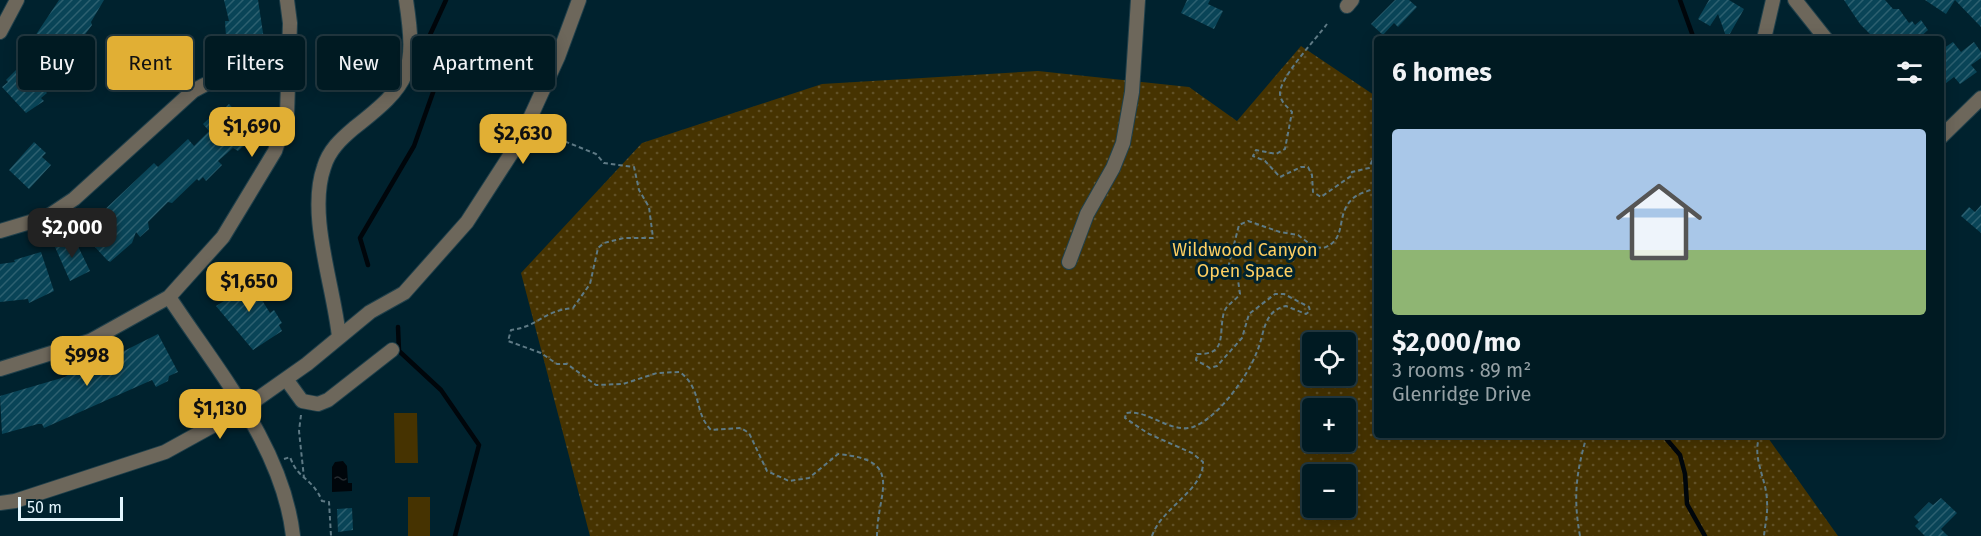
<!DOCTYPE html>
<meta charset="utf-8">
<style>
body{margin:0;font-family:"Fira Sans",sans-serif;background:#0a232a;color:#f1f3f6;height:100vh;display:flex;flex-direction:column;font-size:22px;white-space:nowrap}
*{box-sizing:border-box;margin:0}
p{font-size:20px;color:#95a1a5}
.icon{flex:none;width:33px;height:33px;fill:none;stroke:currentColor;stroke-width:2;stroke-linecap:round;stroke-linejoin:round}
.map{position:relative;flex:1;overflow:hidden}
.panel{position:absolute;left:1374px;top:36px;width:570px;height:402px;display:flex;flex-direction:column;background:#001a22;border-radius:6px;box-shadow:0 3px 15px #0003,0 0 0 2px #223840}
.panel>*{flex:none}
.guide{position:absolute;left:18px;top:36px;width:570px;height:54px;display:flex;gap:12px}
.controls{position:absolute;left:1302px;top:332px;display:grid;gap:12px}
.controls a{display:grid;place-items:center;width:54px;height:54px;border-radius:6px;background:#001a22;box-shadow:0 3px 15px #0003,0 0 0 2px #223840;font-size:30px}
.scale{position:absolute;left:18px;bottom:15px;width:105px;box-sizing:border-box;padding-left:6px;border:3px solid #e3f6fe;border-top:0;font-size:16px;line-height:21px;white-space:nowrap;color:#e3f6fe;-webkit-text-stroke:4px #00222e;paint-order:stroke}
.price{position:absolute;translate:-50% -51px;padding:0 14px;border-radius:12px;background:#e1af34;color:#111;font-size:20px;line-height:39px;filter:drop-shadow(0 2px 3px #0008)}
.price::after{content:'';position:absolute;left:50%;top:36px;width:18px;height:14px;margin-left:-9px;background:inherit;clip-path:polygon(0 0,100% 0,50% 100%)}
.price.on{background:#222;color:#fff}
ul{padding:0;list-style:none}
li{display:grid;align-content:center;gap:12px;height:318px;padding:0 18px}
li span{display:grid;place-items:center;height:186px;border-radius:6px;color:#555}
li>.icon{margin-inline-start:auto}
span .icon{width:108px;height:108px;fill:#fffc;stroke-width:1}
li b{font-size:26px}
h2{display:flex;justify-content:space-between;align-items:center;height:72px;padding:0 18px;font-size:26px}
.chip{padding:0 21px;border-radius:6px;background:#001a22;box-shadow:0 3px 15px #0003,0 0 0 2px #223840;font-size:21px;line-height:54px}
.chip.on{background:#e1af34;color:#111}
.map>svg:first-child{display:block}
.grass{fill:url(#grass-dots);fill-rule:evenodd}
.garden{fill:#463301}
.water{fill:url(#water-ripples)}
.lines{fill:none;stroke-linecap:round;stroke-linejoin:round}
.stream{stroke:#00060b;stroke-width:4.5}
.building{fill:url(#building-hatch)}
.minor-casing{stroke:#20404b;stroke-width:16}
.path{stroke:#5e7a85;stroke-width:2;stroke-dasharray:4.5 3;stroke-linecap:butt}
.minor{stroke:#6d675b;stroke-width:14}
.labels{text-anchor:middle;stroke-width:6;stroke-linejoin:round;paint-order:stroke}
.park-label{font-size:18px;fill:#fecf61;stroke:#00222e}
</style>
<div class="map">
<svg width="1981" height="536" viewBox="0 0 1981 536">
<defs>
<pattern id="grass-dots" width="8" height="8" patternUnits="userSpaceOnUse" patternTransform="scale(1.5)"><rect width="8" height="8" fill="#463301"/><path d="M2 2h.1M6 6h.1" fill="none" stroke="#615127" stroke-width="1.8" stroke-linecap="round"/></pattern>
<pattern id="water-ripples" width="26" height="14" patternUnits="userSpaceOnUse" patternTransform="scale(1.5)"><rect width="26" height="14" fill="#00060b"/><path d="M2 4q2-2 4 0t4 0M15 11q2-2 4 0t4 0" fill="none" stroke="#252b30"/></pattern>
<pattern id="building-hatch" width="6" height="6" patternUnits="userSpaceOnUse" patternTransform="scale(1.5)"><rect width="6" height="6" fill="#094457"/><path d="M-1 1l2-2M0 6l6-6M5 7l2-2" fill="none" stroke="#2d6070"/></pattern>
</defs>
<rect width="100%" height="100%" fill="#00222e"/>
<path class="grass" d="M1301,46L1377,97L1375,223L1377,225V435H1766L1838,536H590L521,273L642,143L822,84L1038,71L1189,87L1237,121ZM1312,342H1346V375H1312ZM1312,408H1346V441H1312ZM1312,474H1346V507H1312Z"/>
<path class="garden" d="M394,413H417L418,463H395Z
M408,497H430V536H408Z"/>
<path class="water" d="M343,461L347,466L348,483H352V491L332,492V467L335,462Z"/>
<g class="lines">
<path class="stream" d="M1680,0L1694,39
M368,265L360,238L414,146L436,84L429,37L446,0
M398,327L399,351L441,390L479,445L455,536
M1663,435L1680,455L1685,474L1687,504L1705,536"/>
</g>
<path class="building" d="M59,0H104L91,22L92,25L57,72L45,63L32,77L47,93L41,98L44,101L26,113L2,87L8,82L6,80L31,55L25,51Z
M224,0H258L265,46L233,48L232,37H226L225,21H229Z
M1187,0H1210L1208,4L1223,11L1214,29L1181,13Z
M1395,0H1409L1417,7L1398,27L1394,23L1383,35L1371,24Z
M1709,0H1729L1744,9L1727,39L1718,14L1710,26L1698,19Z
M1844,0H1885L1893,9H1899L1909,23L1912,21L1915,25L1921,20L1928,30L1918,39H1875L1860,24Z
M1925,0H1981V27L1955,0L1946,14Z
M1953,42L1961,52L1974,42L1981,52V58L1971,65L1977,72L1963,82L1960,84L1954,77L1941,87V50Z
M229,104L253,130L249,134L247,143L238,151L233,148L218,161L222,165L206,181L203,177L199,181L197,179L172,203L168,202L148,222L149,229L140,237L136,232L132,243L110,262L107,260L81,232L154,163L158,167L188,139L194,146L209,131L203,124L221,107L223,110Z
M34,142L46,153L42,157L51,165L29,189L9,170Z
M1981,205V233L1961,216L1969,207L1975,212Z
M74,238L90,271L70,281L55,247Z
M41,252L54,291L29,303L28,299L0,302V264L15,262L14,260Z
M247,276L270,313L274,310L282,323L279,325L282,331L253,350L216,306L224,301L219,294L226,290L224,287L235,280L237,283Z
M158,334L178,372L169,376L168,381L156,387L152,380L44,428L42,424H38L2,434L0,396L65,377L75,370L84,371Z
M1941,498L1957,513L1941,529L1948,536H1925L1915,526L1919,522L1914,517L1929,502L1933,505Z
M352,508L353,530L338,532L337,509Z"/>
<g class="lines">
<defs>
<path id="minor" d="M1795,0L1826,39
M1347,6L1352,0
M0,32L17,0
M1764,39L1773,0
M1941,137L1981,98
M0,231L47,217L74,199L193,91C227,71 250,71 288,70
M1069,262L1087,214L1113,168L1123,143L1132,92L1138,0
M169,297C217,370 283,447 293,536
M339,337C334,286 307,215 324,167C329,150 341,139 354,128C410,84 417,72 406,0
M0,369L90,341L169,297L223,237L275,151L287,115L290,23L287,0
M286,379L302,401L318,404L328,400L392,350
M0,503L15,501L165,452L243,409L307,364L370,312L404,293L467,222L520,140L558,57L579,0"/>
</defs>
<use href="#minor" class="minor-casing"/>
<path class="path" d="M1327,24C1316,39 1279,78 1280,94C1281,103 1287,106 1292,112L1285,149L1276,154L1256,150L1253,156L1265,161L1280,177L1301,167H1308L1312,175L1313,192L1321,197L1351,176L1352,172L1369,168L1377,149
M543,121L564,141L596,154L604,163L634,167L639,190L649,207L653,238H624L604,243L598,248L590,284L573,308C542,311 538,327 511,330L508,341L541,353L557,364H567L596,385L623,384L657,373L680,372C703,390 693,411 711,430L741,428L749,433L767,471L789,481L809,478L838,454C906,460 877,492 877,536
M301,415L299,431L304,478
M1760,435C1751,458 1767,479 1767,502C1768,513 1765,525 1764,536
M284,459L290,457C298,480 312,477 322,501L329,502L331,536
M1152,536C1161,508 1204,490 1203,462L1192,453L1149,434L1125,418L1126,413C1148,409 1170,434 1193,427C1218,418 1247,377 1256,354C1265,335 1262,311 1286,306L1306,314L1310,311L1309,307L1284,294H1275L1249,314L1242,338L1217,366L1210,368L1196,360L1197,354C1228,355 1218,334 1224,312C1227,304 1235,301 1240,294L1238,280L1229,264L1239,225L1248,221L1280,232L1298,235L1314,247L1323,248C1346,241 1337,219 1348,204C1356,192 1366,193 1377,187
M1580,536C1573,497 1576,473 1587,435"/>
<use href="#minor" class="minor"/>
</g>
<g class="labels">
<g class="park-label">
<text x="1245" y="256">Wildwood Canyon<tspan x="1245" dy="21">Open Space</tspan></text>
</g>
</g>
</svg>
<div class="controls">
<a><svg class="icon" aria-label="locate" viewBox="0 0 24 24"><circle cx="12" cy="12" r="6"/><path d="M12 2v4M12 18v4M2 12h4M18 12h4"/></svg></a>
<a>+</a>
<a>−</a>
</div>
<div class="scale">50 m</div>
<b class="price" style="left:252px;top:158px">$1,690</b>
<b class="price" style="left:523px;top:165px">$2,630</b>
<b class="price on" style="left:72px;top:259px">$2,000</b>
<b class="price" style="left:249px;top:313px">$1,650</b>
<b class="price" style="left:87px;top:387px">$998</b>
<b class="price" style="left:220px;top:440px">$1,130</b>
<div class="guide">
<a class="chip">Buy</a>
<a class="chip on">Rent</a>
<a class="chip">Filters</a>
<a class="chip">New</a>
<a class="chip">Apartment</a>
</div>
<section class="panel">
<h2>6 homes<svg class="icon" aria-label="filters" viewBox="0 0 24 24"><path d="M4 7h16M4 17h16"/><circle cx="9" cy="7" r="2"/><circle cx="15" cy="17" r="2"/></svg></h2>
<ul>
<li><span style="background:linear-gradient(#a9c7e8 65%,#8fb573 0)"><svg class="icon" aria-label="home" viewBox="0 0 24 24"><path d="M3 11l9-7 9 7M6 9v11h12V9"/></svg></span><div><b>$2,000/mo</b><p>3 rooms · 89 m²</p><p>Glenridge Drive</p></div></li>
</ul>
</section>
</div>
